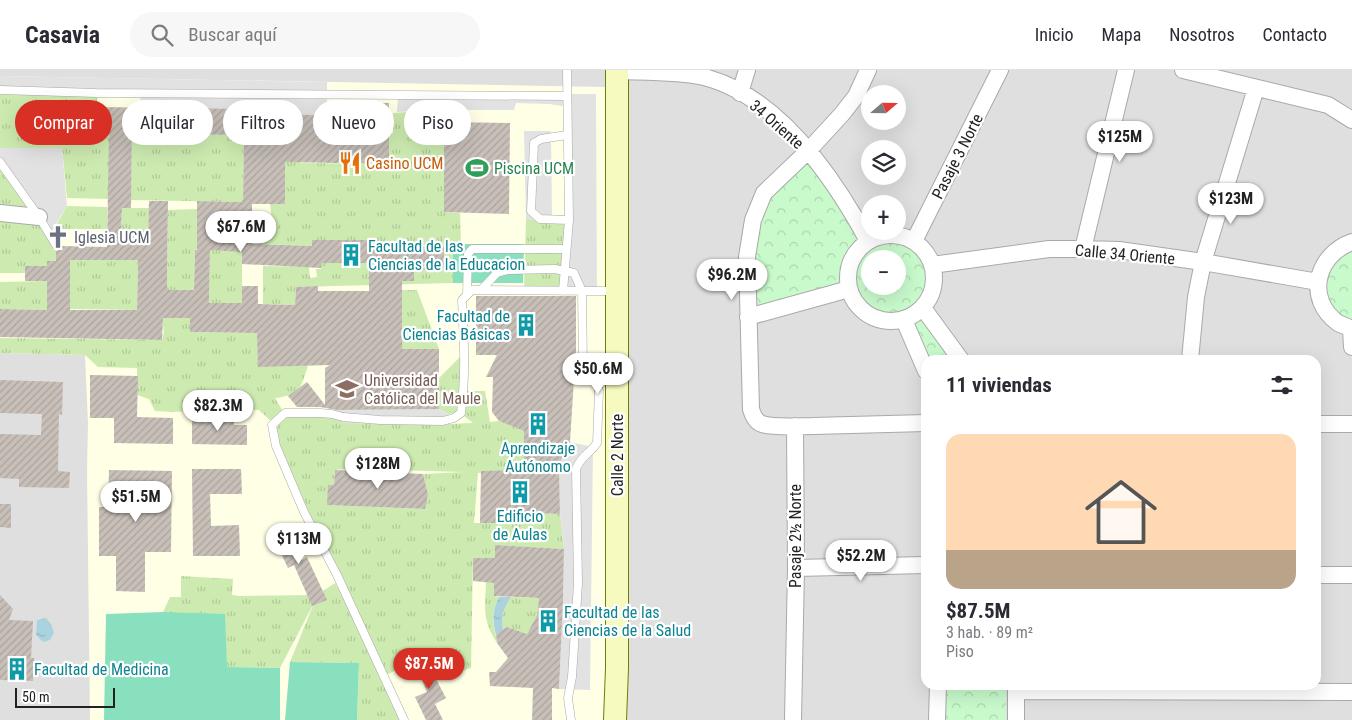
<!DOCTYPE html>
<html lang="es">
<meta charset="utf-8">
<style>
body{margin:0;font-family:"Roboto Condensed",sans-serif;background:#f7f7f7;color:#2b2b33;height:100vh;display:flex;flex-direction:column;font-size:19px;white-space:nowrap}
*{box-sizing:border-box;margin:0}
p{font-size:16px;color:#7c7c81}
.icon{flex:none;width:28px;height:28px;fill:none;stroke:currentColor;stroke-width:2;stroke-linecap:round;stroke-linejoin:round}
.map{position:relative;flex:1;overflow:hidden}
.drawer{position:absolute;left:921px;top:285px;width:400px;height:335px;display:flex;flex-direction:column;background:#fff;border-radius:15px;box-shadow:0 5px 20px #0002}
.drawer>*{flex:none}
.top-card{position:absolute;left:15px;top:30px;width:475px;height:45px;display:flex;gap:10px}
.needle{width:32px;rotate:70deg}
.fabs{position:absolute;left:861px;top:15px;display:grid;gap:10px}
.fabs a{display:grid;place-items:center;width:45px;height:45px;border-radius:50%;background:#fff;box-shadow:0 5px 20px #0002;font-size:25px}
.scale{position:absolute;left:15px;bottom:12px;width:100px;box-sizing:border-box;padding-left:5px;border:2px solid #222;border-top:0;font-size:14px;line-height:18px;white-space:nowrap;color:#222;-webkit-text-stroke:4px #fff;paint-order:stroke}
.price{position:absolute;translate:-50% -42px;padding:0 11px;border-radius:18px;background:#fff;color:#222;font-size:16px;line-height:32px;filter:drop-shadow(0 1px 2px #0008)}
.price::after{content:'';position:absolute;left:50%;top:30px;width:15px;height:11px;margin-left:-8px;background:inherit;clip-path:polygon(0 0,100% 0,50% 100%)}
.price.active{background:#d93025;color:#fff}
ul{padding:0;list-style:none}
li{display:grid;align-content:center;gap:10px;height:265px;padding:0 25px}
li span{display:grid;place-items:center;height:155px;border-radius:15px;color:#555}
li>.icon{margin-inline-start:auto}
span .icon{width:90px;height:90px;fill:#fffc;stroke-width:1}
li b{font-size:21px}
h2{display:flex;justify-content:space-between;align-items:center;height:60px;padding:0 25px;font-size:21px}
.chip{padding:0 18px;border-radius:22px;background:#fff;box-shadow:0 5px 20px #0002;font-size:18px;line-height:45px}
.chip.active{background:#d93025;color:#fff}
header{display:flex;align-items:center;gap:30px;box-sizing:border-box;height:70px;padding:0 25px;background:#fff;border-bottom:1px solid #e1e1e2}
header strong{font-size:24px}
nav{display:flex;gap:28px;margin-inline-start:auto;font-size:18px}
.search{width:350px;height:45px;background:#f7f7f7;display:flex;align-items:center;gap:12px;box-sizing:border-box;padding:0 18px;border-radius:28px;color:#7c7c81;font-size:19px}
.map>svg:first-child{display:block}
.residential{fill:#e0dfdf;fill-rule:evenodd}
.education{fill:#ffffe5}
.grass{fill:url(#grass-tufts);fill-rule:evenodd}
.park{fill:url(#park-crowns);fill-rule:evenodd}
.pitch{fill:#88e0be}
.parking{fill:#e2e2e2}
.water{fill:url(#water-ripples)}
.building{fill:url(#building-hatch);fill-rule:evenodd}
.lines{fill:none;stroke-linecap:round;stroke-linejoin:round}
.lane-casing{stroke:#a9a9a9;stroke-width:9}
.street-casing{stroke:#a9a9a9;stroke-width:18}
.secondary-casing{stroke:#707d05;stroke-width:24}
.lane{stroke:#fff;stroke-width:8}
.street{stroke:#fff;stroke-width:16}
.secondary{stroke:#f7fabf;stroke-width:22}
.labels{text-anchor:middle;stroke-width:4.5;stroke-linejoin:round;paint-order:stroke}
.street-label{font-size:16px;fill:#222;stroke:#fff}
.food-label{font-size:16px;fill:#c56008;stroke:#fff;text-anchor:start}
.leisure-label{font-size:16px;fill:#27864d;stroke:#fff;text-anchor:start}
.worship-label{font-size:16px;fill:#5b616d;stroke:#fff;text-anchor:start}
.culture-label{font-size:16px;fill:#0d838f;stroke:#fff;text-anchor:start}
.education-label{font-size:16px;fill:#785e54;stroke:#fff;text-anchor:start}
</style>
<header>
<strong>Casavia</strong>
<div class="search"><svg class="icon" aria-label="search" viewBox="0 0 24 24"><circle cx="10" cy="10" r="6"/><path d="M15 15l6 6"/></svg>Buscar aquí</div>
<nav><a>Inicio</a><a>Mapa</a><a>Nosotros</a><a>Contacto</a></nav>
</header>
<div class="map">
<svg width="1352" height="650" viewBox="0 0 1352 650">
<defs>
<pattern id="grass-tufts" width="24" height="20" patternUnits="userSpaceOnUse" patternTransform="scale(1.25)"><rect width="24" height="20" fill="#cdebb0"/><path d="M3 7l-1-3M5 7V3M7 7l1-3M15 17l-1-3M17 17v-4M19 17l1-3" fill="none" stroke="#b0c997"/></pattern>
<pattern id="park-crowns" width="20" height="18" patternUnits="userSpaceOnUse" patternTransform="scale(1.25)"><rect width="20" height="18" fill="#c8facc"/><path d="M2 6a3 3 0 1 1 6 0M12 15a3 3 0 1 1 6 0" fill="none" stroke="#acd6af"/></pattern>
<pattern id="water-ripples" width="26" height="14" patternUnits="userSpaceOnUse" patternTransform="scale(1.25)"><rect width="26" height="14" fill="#aad3df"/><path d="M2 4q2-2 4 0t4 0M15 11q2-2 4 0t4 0" fill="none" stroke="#92b5bf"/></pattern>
<pattern id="building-hatch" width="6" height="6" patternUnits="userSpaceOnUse" patternTransform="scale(1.25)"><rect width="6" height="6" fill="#c7bfb8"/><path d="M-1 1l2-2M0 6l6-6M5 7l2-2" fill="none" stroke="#aba49e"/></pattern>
</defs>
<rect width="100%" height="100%" fill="#f2efe9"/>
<path class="residential" d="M0,0H1352V650H0ZM870,24H898V51H870ZM870,79H898V106H870ZM870,134H898V161H870ZM870,189H898V216H870ZM926,290H1316V615H926Z"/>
<path class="education" d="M0,6L606,17L607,650H90L87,400L88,353L85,285L0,283Z"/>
<path class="grass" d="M0,20L97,21L98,57L109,58V129L67,128L62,78H0Z
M440,40L444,52V142L460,143L461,174H453V213L296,217L295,235L263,234V196L309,197L310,208L317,207L316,199H321V193H369V202L407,211H413L414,200L444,199V177L379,176L377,170H312V176L259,174C262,166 265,166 268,160C273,151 271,143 270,134H285V73L301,93L388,94L389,65L393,63V43Z
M132,64L249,65L244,66L243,132L131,130Z
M0,86L41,146L0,143Z
M67,136L107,137V159H54Z
M116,138H149L148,166L121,165L122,143Z
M197,139V179L195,180L194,220H167L168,140Z
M242,139V233H209L210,180L237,181Z
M0,144L38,149L56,176V187L61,191H48L47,196H25V203H0Z
M526,149L569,150L568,219L524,218Z
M70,190H138L137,240L70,239Z
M47,211V240L0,239V212Z
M401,220H417L439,279H402Z
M162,248H190V262L258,263L308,295C301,318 300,325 275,328L284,343L274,354L259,340L232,339L173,342L155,341L149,329L137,325V298L98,297L85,285L0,283V268L162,270L164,262Z
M463,284L462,321H485L490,352L499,351L524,361V391L559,394V402L540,400L478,403L474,453H499L500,442L560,444L564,479L495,475V488H473L471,598L438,608L428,585L386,605L407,650H357L359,593L290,592L314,533L280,598L227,597L163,542L170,527H181V506L233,509L232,525L239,526L317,525L335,513L373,580L312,451L278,373L276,355L286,345L333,344L344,353L449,354L473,353L460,343L449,344L439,339V308ZM376,378L386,381L392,389L394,400L464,402L423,404L428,424L424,439L328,435V415H334L335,400L355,398L359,383L365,380Z
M486,512L494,513V526L499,527C496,534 492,543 493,551C494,559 496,565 497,573C482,549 485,539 486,512Z
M511,527L539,528L537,545L527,564L507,557L503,559C501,546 504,538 511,527Z"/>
<path class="park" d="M809,91L875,172C880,171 885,170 890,170C911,171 927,189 928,209C929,217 926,224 923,231L955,290H930L910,245C894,247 876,245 865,231C862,227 860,221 858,216L759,240L752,190L757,156L768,131ZM870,189H898V216H870Z
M1352,171V258L1326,241L1320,200Z
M942,615H1006V650H942Z"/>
<path class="pitch" d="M453,174H524L523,213H453Z
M163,542L225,544L227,597L280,598V650H104L106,544Z
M290,592L359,593L357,650H285Z"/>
<path class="parking" d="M0,6L327,12V45L253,44L249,39L141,38L140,22L0,19Z
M569,24H596L597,220L568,219L569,37L549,34L516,33L514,40H456L441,39L397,42L398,27Z
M524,61H551L552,150L526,149Z
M0,78H62L67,136L56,154L54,159L48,161L41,146L0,86Z
M439,339L449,344V354L344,353L325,340Z
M570,372L593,377L590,620L559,619L563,529L564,479L560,444L559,394Z"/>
<path class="water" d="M499,527H511C504,538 501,546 503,559L496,565C492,549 492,542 499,527Z
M46,548L51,554L54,563L50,570L43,572L36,565L37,550Z"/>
<path class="building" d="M327,32L389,33V94L285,92V134H252V174L312,176V170H378L379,176L444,177V199L414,200V211H402V279H439V339L337,340L320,337H297L288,326L307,312L325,335V298L330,295L258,297L257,263L190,262V248H163L162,270L0,267V239L47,240V211H25V196H47V191H56V181L59,180L61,176L107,177L109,58H98V37L249,39V44L327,45ZM132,64L244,65L243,132L197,131V180H195L194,220H167L168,131H149L148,166L121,165L122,138H131ZM210,180L242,182V194L321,198V193H369V221H318V216L296,217L295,235L258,234V216H242V233H209ZM70,190H138L137,240H70Z
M444,52L510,53L509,144L444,142Z
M476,226H576V308H574L570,372L559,394L560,444L500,442L499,453H480L481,401L524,400V361L499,351L492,342L493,307H486L497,285H476Z
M90,305L138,306L137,347L173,348V374L114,373V348H90Z
M0,310L63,312L62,345L59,344L58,401L70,402L69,418L19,417V409L0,408V364L41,365L42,344L0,343Z
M192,348L234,349V355H247V375L192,374Z
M192,399H241L242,424H210L211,456L239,455L240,486H193Z
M109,400L172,401L171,482H145V522L116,521V486H99V437H108Z
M335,400L423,404L428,424L425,439L327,435L328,415H334Z
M0,434H11V458L0,457Z
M287,456L302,490L307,487L327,530L312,536L294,495L288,498L271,463Z
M495,475L564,479L563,530L559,619L552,618V650H532L533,618L490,616L489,602H496L508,588L497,573L496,565L500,561L507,557L527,564L537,545L539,528L494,526V513L473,511V488H495Z
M0,525L13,539L9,550L33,551L31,588H34L33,611L0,610Z
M428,585L438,608L436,609L446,628L435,634L443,650H426L415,627L427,622L414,591Z"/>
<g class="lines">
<defs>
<path id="lane" d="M0,20L96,23L567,26
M567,65L541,69L534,73L531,141L540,149L569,150
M0,92L39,147L56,175
M481,220L497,203L508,200L555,199L574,203L582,221L583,297C586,308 596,306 599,321L597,373C590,384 582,384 576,399L578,513L572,607L568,628L571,650
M563,221L569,150L567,0
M467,225L468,184L472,179H566
M404,650L337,505L304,442L276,376L272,355L285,343H320L332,344L343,347L380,350L443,351L454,348L461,343C466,306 464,268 462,230L472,220L615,221"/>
<path id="street" d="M868,0L856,26L842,44L808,81L764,123L753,150L747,187L751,339C753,346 756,352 762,354C773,358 801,356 813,356C851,355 889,354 926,353
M1183,0L1328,35L1352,50
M617,1C643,2 679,1 704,7C778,26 834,108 868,171
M740,23L747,0
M0,143L39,147
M848 208a43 43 0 1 1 86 0a43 43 0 1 1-86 0Z
M914,171L1000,0
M1352,172C1316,185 1305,229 1338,253C1342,255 1348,257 1352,259
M1083,179L1126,0
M932,195L1049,179H1083L1119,180L1203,192L1318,212
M923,238L961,290
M748,247L849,219
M904,250L926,301
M1351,259L1352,277
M1190,290L1196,227L1203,192L1256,18
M1316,354H1352
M796,498L926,495
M1316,505H1352
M1016,615V650
M1016,621L1352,622
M793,650L796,498L795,356
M937,650L938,615"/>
<path id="secondary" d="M615,650L617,598V0"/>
</defs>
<use href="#lane" class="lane-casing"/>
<use href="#street" class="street-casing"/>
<use href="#secondary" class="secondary-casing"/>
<use href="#lane" class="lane"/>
<use href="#street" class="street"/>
<use href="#secondary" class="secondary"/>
</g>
<defs>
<symbol id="restaurant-bare" viewBox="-9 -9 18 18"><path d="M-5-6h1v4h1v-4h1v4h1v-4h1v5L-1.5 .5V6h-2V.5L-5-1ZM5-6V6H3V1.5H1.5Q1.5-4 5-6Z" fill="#e8710a" stroke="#fff" stroke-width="2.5" paint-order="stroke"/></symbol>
<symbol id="stadium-bare" viewBox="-9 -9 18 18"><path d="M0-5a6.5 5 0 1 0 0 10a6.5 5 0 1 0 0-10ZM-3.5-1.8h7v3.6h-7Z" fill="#2e9e5b" stroke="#fff" stroke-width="2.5" paint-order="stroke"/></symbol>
<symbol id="church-bare" viewBox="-9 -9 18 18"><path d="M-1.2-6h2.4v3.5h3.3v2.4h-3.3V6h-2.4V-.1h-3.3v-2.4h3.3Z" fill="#6b7280" stroke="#fff" stroke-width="2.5" paint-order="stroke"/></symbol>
<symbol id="building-bare" viewBox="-9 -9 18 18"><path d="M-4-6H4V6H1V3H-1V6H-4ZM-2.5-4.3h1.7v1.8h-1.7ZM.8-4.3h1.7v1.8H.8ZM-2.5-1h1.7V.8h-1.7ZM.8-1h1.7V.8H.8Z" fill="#0f9aa8" stroke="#fff" stroke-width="2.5" paint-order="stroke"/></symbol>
<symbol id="university-bare" viewBox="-9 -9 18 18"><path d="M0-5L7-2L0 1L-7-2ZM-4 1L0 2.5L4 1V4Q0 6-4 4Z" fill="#8d6e63" stroke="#fff" stroke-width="2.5" paint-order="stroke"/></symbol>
</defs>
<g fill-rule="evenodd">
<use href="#restaurant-bare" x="334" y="77" width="32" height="32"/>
<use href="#stadium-bare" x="461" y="82" width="32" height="32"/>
<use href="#church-bare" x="42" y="151" width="32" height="32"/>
<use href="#building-bare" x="335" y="169" width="32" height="32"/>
<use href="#building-bare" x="510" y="239" width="32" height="32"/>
<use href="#university-bare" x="331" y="303" width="32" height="32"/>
<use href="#building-bare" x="522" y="338" width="32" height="32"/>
<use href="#building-bare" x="504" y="406" width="32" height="32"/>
<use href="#building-bare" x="532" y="535" width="32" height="32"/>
<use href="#building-bare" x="1" y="583" width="32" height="32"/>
</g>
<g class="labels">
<g class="street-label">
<text transform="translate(777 54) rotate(41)" y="6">34 Oriente</text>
<text transform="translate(957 86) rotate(-63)" y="6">Pasaje 3 Norte</text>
<text transform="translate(1125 184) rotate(5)" y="6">Calle 34 Oriente</text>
<text transform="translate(617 385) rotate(-90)" y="6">Calle 2 Norte</text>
<text transform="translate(795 466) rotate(-90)" y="6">Pasaje 2½ Norte</text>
</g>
<g class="food-label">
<text x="366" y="99">Casino UCM</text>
</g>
<g class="leisure-label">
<text x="494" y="104">Piscina UCM</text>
</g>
<g class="worship-label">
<text x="74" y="173">Iglesia UCM</text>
</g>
<g class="culture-label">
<text x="368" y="182">Facultad de las<tspan x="368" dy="18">Ciencias de la Educacion</tspan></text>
<text x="510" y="252" text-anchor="end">Facultad de<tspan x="510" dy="18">Ciencias Básicas</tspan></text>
<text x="538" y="384" text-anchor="middle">Aprendizaje<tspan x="538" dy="18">Autónomo</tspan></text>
<text x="520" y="452" text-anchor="middle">Edificio<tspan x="520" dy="18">de Aulas</tspan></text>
<text x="564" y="548">Facultad de las<tspan x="564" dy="18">Ciencias de la Salud</tspan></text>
<text x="34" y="605">Facultad de Medicina</text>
</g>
<g class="education-label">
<text x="364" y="316">Universidad<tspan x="364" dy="18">Católica del Maule</tspan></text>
</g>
</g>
</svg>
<div class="fabs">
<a><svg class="needle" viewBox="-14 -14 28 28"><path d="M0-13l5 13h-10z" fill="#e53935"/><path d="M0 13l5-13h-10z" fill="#7c7c81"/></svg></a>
<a><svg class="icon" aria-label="layers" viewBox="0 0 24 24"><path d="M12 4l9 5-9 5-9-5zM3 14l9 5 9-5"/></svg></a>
<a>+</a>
<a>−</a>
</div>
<div class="scale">50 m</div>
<b class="price" style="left:1120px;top:93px">$125M</b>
<b class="price" style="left:1231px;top:155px">$123M</b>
<b class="price" style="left:241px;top:183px">$67.6M</b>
<b class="price" style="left:732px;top:231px">$96.2M</b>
<b class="price" style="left:598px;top:325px">$50.6M</b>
<b class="price" style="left:218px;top:362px">$82.3M</b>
<b class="price" style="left:378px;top:420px">$128M</b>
<b class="price" style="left:136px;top:453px">$51.5M</b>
<b class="price" style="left:299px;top:495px">$113M</b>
<b class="price" style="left:861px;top:512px">$52.2M</b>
<b class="price active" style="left:429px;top:620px">$87.5M</b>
<div class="top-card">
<a class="chip active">Comprar</a>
<a class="chip">Alquilar</a>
<a class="chip">Filtros</a>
<a class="chip">Nuevo</a>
<a class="chip">Piso</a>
</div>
<section class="drawer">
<h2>11 viviendas<svg class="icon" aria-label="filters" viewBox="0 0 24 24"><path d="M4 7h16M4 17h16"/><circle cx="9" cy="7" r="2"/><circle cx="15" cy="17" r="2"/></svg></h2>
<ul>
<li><span style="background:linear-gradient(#ffd9b3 75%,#b9a48a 0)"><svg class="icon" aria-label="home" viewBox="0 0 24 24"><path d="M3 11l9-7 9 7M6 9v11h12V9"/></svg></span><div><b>$87.5M</b><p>3 hab. · 89 m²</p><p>Piso</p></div></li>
</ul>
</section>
</div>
